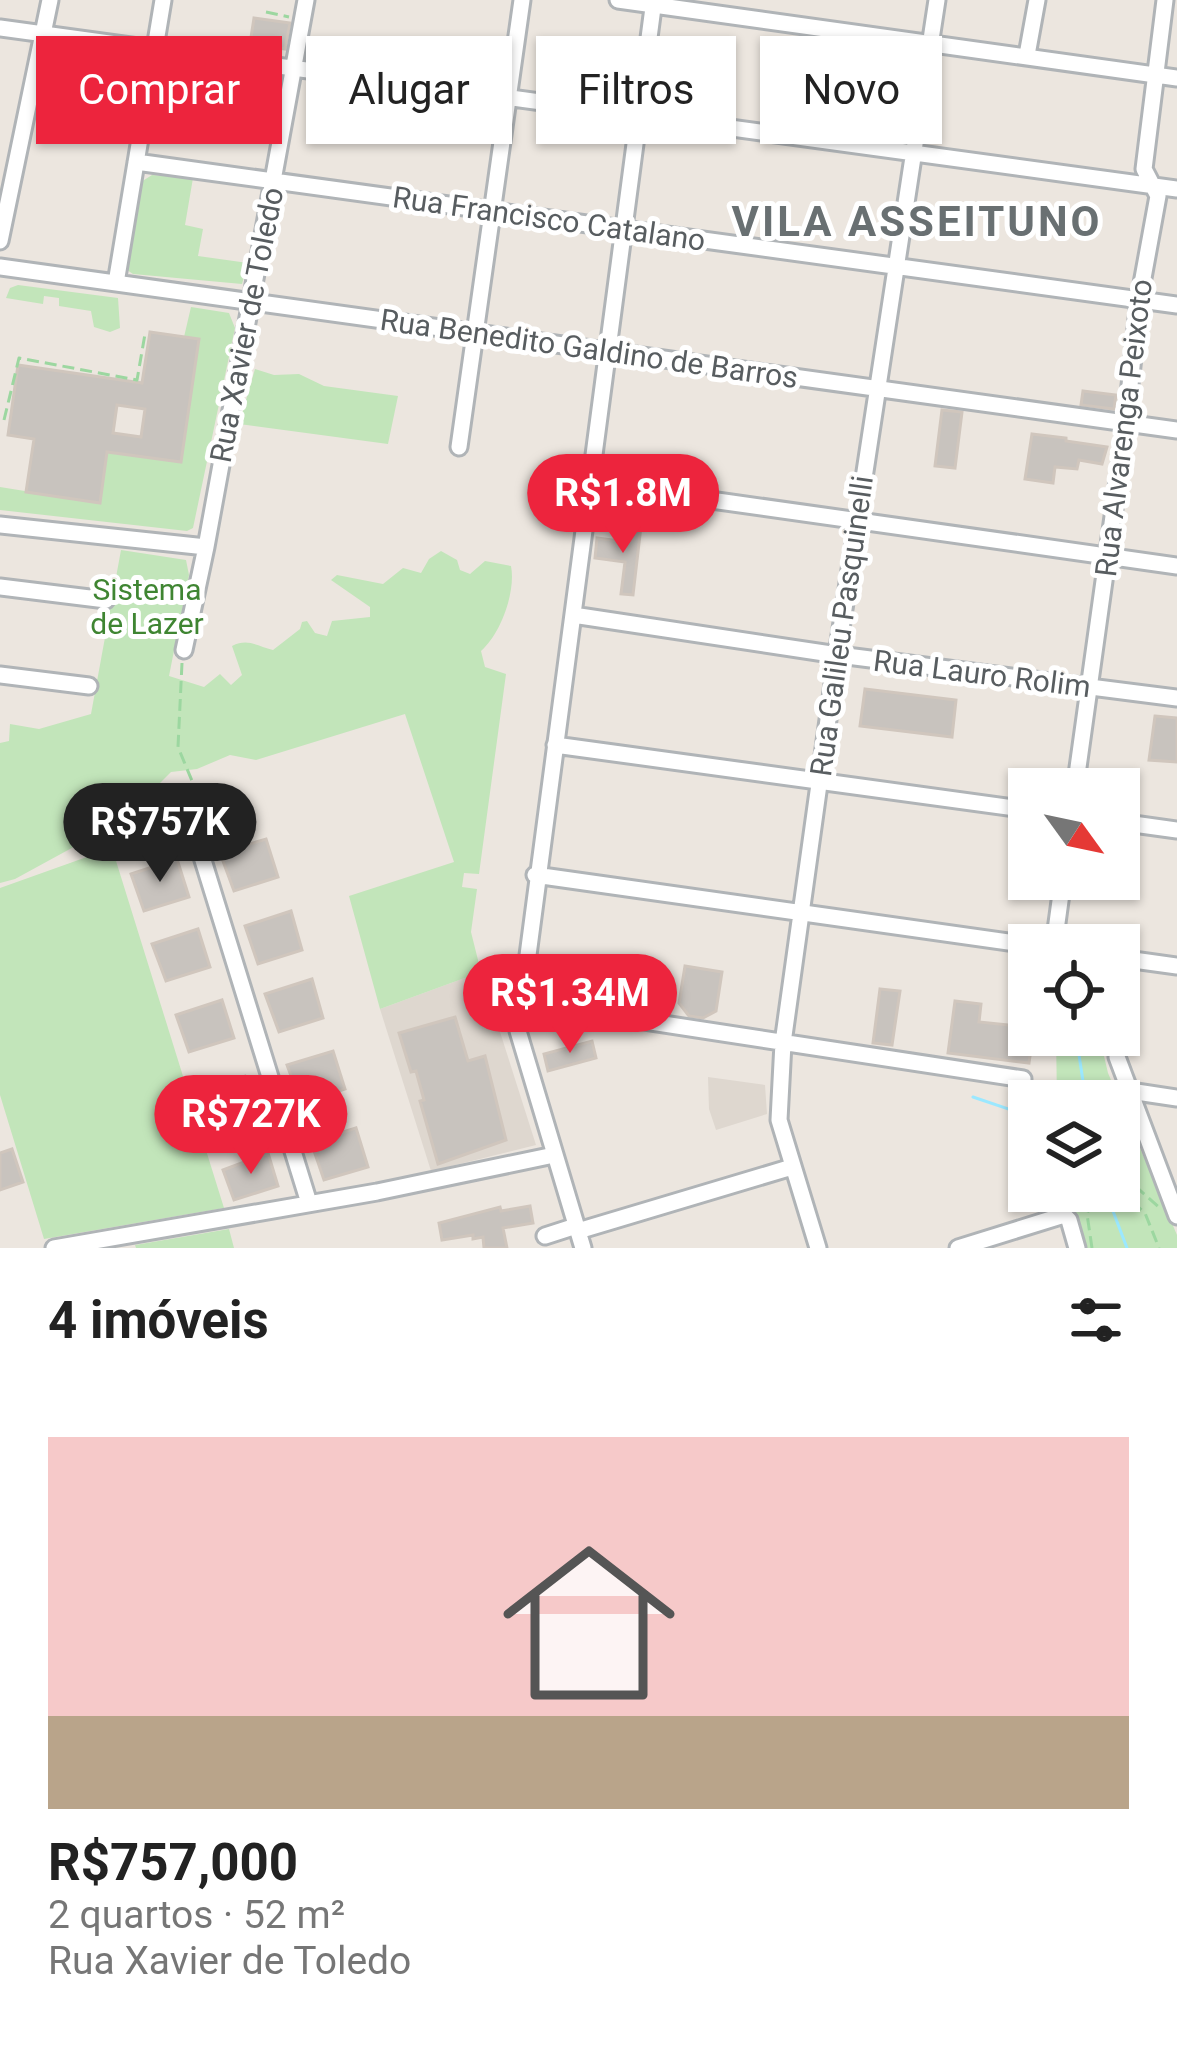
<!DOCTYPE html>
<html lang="pt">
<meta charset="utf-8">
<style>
body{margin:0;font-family:Roboto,sans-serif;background:#f6f6f6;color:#222;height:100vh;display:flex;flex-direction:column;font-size:45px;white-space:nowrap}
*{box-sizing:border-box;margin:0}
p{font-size:39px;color:#767676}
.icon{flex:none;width:66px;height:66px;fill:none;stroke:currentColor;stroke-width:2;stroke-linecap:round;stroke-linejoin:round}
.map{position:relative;height:1248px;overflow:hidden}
.drawer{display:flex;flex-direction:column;background:#fff;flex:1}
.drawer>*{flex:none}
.hud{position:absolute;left:36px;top:36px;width:1107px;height:108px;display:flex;gap:24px}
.needle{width:78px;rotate:123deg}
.buttons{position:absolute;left:1008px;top:768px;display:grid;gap:24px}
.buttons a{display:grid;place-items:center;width:132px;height:132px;border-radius:0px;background:#fff;box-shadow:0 3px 9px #0004;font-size:60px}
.price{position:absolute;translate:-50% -102px;padding:0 27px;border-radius:42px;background:#ed243d;color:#fff;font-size:39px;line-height:78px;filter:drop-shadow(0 3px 6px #0008)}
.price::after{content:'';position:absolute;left:50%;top:72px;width:36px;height:27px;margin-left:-18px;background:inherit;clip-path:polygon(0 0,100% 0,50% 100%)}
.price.selected{background:#222;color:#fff}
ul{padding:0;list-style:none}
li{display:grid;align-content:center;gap:24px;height:636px;padding:0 48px}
li span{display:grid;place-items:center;height:372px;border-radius:0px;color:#555}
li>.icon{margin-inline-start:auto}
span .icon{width:216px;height:216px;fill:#fffc;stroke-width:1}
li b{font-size:51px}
h2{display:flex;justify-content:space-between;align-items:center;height:144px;padding:0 48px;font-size:51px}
.chip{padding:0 42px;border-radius:0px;background:#fff;box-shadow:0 3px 9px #0004;font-size:42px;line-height:108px}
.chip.selected{background:#ed243d;color:#fff}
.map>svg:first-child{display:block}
.education{fill:#ded7cf}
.green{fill:#c2e5ba}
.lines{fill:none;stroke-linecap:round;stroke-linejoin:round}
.stream{stroke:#9be8ff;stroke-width:3}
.building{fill:#c8c3be;stroke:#d0c6bd;stroke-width:3;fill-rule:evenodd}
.minor-casing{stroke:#b0b4b7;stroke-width:21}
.path{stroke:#9cd7a0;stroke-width:3;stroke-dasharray:12 6;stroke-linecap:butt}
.minor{stroke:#fff;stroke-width:15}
.labels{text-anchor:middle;stroke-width:10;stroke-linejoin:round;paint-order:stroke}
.street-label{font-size:30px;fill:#585d60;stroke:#fff}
.park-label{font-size:30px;fill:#3f8532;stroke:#fff}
.district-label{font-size:42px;font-weight:bold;letter-spacing:3px;fill:#697072;stroke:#fff}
</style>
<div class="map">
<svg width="1177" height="1248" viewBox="0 0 1177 1248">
<rect width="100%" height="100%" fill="#ece6df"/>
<path class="education" d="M481,972L536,1145L431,1171L380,1009Z
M708,1077L765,1085L767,1114L716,1130L709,1109Z"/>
<path class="green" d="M152,175L193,178L185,225L203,229L198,256L248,263L242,284L133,274L127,270L141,182Z
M18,285L118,298L120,328L110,332L94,327L91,311L59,306V298L44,296L43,304L6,298L10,288Z
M191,307L229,313L235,328L193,528L187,531L0,510V487L99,503L107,452L181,462L199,340L184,337Z
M255,369L274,375L299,374L324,386L398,396L388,444L239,424Z
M121,550L186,560L189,575L169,676L204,687L220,674L231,685L242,675L232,646C248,638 257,646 273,650L300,629L302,622L307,621L315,633L327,636L332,621L370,617V607L331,580L337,575L383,584L403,568L421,573L429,559L441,551L457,560L460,570L470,574L485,561L511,566C516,591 501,634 481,651L485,667L506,674L479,874L464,873L462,887L477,889L471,932L481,972L380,1009L349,896L454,862L405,714L256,760L230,755L197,769L171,772L123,820L15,879L0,883V743L9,741L10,724L39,729L91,714Z
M112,848L224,1208L44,1239L0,1095V888Z
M1056,1035H1099L1108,1073L1177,1235V1248H1083L1068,1191H1119V1101H1057Z
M229,1229L234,1248H136L135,1245Z"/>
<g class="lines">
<path class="stream" d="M1076,1035L1086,1101
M973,1097L1029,1116
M1108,1198L1127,1248"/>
</g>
<path class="building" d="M254,18L290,23L285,49L250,44Z
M664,61L694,64L691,88L699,89L697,107L659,102Z
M150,332L199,339L181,462L107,452L100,503L26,492L34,439L8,435L18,365L142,383ZM117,405L145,409L141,437L113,433Z
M1083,391L1116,395L1114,409L1081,405Z
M942,410L962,412L955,468L935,466Z
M1032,434L1066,438V441L1107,447L1102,464L1079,460L1077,469L1055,467L1053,483L1025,479Z
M629,525L641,526L633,595L621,594L625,562L595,558L597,538L627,542Z
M865,689L956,700L952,737L860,726Z
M1155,716L1177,718V762L1149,760Z
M266,839L278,877L234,891L220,853Z
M177,859L189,897L144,911L131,874Z
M291,911L302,950L258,964L245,926Z
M198,929L210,967L166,981L152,944Z
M685,966L722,972L716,1011L703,1018L689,1016L679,1003Z
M312,979L323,1018L279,1032L265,994Z
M880,989L900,991L892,1045L873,1043Z
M222,1000L234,1038L189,1052L176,1015Z
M955,1001L981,1004L979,1022L1029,1027V1035H1033L1029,1063L948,1053Z
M455,1017L468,1061L485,1056L506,1140L438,1164L420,1101L424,1100L416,1071L411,1072L399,1033Z
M592,1041L596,1058L548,1071L544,1054Z
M333,1051L345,1089L301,1103L287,1065Z
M245,1076L257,1114L212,1128L199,1090Z
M356,1128L368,1167L324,1180L311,1142Z
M12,1149L23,1182L0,1190V1153Z
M268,1153L278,1186L234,1200L223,1170Z
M530,1206L533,1223L503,1228L507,1248H484L483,1237L473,1239V1235L442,1240L439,1223L500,1207L501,1211Z"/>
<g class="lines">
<defs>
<path id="minor" d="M618,0L1177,78
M0,28L1177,189
M1027,55L1037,0
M136,162L1177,305
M0,241L50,0
M0,267L1177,430
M116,283L163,0
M459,447L522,0
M591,483L1177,566
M0,525L206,547
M0,587L106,600
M573,615L831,654L1177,698
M184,650L206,547L306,0
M0,675L89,686
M555,745L1029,810
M1075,789L1126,423L1139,300L1158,196L1144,169L1165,0
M185,802L309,1203
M1119,822L1177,830
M535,875L1029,945
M1054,945L1063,879
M1119,958L1177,966
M520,1002L1023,1079
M1117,1057L1177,1216
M1130,1091L1177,1098
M578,1231L792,1167
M545,1236L576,1226
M54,1248L377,1192L554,1155
M583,1248L518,1031L654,0
M818,1248L779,1120L783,1043L837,655L937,0
M958,1248L1064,1215L1069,1220L1077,1248"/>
</defs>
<use href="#minor" class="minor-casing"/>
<path class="path" d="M266,12L289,17
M4,420L19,358L137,380L145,334
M182,663L178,747L197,793
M1119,1179L1133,1184L1161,1209
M1119,1190L1145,1213L1159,1248
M1073,1202L1084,1191
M1092,1248L1087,1214L1097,1191"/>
<use href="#minor" class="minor"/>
</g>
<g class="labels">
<g class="street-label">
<text transform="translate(549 219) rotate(8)" y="10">Rua Francisco Catalano</text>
<text transform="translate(247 325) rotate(-79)" y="10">Rua Xavier de Toledo</text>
<text transform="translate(589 349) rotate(8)" y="10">Rua Benedito Galdino de Barros</text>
<text transform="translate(1124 428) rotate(-83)" y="10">Rua Alvarenga Peixoto</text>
<text transform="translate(842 626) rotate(-82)" y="10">Rua Galileu Pasquinelli</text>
<text transform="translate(982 674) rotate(7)" y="10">Rua Lauro Rolim</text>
</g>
<g class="park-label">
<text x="147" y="600">Sistema<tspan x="147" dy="34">de Lazer</tspan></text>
</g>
<g class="district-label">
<text x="917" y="236">VILA ASSEITUNO</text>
</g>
</g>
</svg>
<div class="buttons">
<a><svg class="needle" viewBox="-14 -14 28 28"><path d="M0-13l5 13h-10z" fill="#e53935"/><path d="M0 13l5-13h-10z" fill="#767676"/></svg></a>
<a><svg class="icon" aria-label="locate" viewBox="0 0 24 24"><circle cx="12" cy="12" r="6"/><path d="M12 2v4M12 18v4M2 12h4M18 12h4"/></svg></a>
<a><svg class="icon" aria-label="layers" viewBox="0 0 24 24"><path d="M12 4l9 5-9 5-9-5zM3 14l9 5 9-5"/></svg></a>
</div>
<b class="price" style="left:623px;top:556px">R$1.8M</b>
<b class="price selected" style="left:160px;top:885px">R$757K</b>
<b class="price" style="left:570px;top:1056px">R$1.34M</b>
<b class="price" style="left:251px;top:1177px">R$727K</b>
<div class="hud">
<a class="chip selected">Comprar</a>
<a class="chip">Alugar</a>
<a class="chip">Filtros</a>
<a class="chip">Novo</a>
</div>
</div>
<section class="drawer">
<h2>4 imóveis<svg class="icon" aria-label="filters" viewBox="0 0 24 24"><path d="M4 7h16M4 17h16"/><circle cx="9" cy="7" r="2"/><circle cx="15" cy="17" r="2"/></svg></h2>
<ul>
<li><span style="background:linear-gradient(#f6c9c9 75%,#b9a48a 0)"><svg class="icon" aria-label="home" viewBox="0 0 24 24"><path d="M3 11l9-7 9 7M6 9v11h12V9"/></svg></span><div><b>R$757,000</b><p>2 quartos · 52 m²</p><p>Rua Xavier de Toledo</p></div></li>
</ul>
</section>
